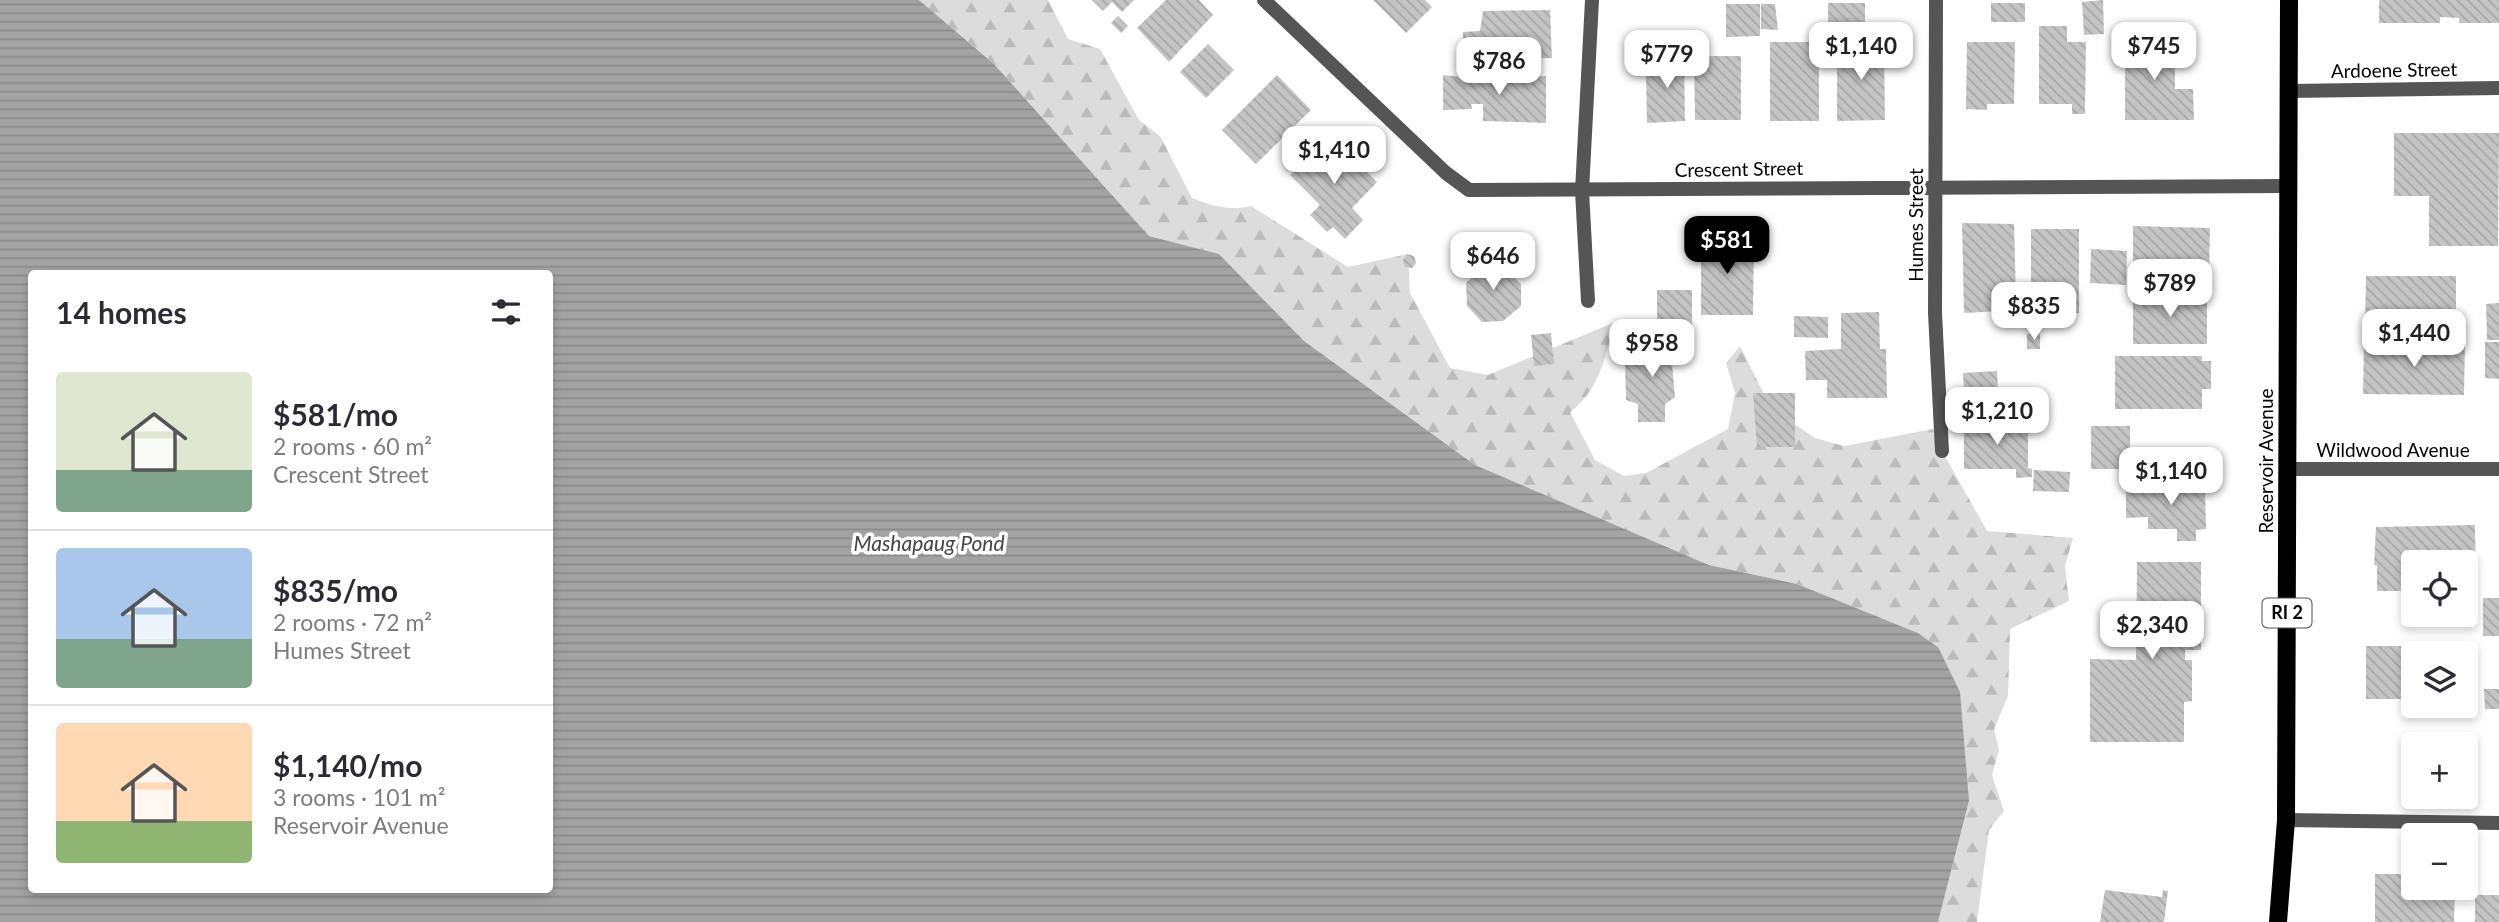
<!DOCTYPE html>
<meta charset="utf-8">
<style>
body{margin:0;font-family:Lato,sans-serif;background:#f2f2f3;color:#2b2b33;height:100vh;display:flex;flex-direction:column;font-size:26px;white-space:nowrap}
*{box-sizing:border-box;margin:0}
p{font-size:23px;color:#7c7c81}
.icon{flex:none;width:38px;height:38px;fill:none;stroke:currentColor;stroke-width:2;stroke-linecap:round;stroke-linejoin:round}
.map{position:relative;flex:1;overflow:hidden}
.panel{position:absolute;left:28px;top:270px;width:525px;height:623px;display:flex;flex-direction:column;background:#fff;border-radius:7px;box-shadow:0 4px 10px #0003}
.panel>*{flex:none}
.tools{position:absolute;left:2401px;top:550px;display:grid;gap:14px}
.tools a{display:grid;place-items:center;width:77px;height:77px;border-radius:7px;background:#fff;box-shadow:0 4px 10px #0003;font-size:35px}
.price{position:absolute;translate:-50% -60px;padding:0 16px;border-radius:14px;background:#fff;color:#222;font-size:23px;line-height:46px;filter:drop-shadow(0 2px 4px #0008)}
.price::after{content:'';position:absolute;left:50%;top:42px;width:21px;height:16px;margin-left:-10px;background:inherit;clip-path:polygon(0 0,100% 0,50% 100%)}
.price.selected{background:#000;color:#fff}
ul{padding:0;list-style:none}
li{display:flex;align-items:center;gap:21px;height:175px;padding:0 28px}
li+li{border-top:2px solid #e1e1e2}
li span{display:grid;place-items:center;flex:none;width:196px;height:140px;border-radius:7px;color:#555}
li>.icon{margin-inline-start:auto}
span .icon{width:84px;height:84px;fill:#fffc;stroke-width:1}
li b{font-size:30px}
h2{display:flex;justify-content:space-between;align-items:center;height:84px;padding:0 28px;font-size:30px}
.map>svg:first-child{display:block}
.forest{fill:url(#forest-firs)}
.water{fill:url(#water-rules);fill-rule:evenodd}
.building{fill:url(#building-back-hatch)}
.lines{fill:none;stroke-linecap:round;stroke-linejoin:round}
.street{stroke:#555;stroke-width:14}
.primary{stroke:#000;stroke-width:18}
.labels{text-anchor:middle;stroke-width:7;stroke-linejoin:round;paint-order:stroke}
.shield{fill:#fff;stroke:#4c4c4c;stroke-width:2}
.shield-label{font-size:18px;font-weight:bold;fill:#000}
.street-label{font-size:19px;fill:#000;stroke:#fff}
.water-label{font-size:21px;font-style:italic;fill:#444;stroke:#fff}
</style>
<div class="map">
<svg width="2499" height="922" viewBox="0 0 2499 922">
<defs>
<pattern id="forest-firs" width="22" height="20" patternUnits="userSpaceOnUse" patternTransform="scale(1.75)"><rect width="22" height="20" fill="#dcdcdc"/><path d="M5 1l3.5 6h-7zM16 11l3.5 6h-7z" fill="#bbb"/></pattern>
<pattern id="water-rules" width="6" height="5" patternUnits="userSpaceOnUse" patternTransform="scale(1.75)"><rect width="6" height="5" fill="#a3a3a3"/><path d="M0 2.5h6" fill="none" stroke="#8b8b8b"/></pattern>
<pattern id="building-back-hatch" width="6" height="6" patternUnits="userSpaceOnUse" patternTransform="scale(1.75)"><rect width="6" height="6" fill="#c4c4c4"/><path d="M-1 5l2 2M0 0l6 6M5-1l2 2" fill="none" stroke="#a7a7a7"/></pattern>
</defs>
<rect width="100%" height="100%" fill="#fff"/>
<path class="forest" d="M919,0H1048L1068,39L1100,49L1139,120L1160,136L1192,198C1211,206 1231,211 1251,206L1348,267L1408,254L1410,293L1450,368L1488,375L1613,323C1608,355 1597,393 1570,412L1595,460L1624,476L1646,473L1728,429L1735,393L1726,363L1740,346L1771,408L1815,438L1844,446L1933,429L1942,451L1987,531L2073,538L2065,566L2069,601L2010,629L2008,696L1994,729L1999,750L1992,775L2004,811L1989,830L1977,922H1938L1969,801L1938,647L1918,633L1797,584L1709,565L1475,465L1304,341L1219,254L1149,236L994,64Z"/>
<path class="water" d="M0,0H919L994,64L1149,236L1219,254L1304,341L1475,465L1709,565L1797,584L1918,633L1938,647L1960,692L1969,801L1938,922H0ZM32,273H550V889H32Z"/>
<path class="building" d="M1092,0H1134L1122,12L1112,2L1103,11Z
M1166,0H1199L1213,15L1169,62L1137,28Z
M1373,0H1425L1432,7L1406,33Z
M2103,0L2104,34L2084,35L2082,2Z
M2379,0H2499V23H2459V18L2440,17V23H2379Z
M1828,3H1865V26H1828Z
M1991,3H2025V22H1991Z
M1726,4H1760V36L1726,37Z
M1761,4H1775L1778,30L1761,29Z
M1550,10L1552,58L1481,59L1480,54L1464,55L1463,32L1480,31L1483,11Z
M1118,16L1128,26L1121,33L1111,23Z
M2039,26H2067V42H2086L2085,114H2072V104H2039Z
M2125,38H2175V89H2193L2194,120H2125Z
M1770,42H1819V121H1770Z
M1967,42H2015L2014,104H1987V110L1966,109Z
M1837,43H1884L1885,120L1837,121Z
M1208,44L1234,70L1206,98L1180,72Z
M1660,53H1684L1685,121L1647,123L1646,72H1661Z
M1694,56H1741V120H1695Z
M1277,75L1311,110L1256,164L1222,130Z
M1443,75L1471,78L1546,76V123L1483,121V104H1471L1472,109L1443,110Z
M2394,133H2499L2498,246H2429V196H2394Z
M1329,134L1377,182L1352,208L1363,220L1345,239L1333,227L1327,232L1310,215L1320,205L1290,175Z
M1962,223L2014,224L2016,297H2001L2002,311L1964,313Z
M2133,226L2210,228L2209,276L2133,275Z
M2031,229H2079V313H2031Z
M1701,238H1754L1753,315H1701Z
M2091,249L2127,251L2126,285L2090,283Z
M1407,254L1414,256L1416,263L1412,268L1405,267L1403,260Z
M1484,256L1503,257L1505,269L1521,284V306L1503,321L1482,322L1467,306L1466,283L1482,268Z
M2366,276H2456V327L2365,325Z
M1657,290H1692V328H1657Z
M2133,294H2207V344H2133Z
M2499,303V340H2487L2486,304Z
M1879,312L1880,349H1886L1887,398H1827V380H1806L1805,351L1841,349V313Z
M1794,316L1828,317V338L1794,337Z
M1551,333L1554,364L1534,366L1531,335Z
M2027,334H2040V349H2027Z
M1656,340H1680L1681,354L1672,363L1675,397L1665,404V422H1638V404L1626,400L1625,361H1632V349L1656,348Z
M2485,342H2499V379L2485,378Z
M2364,343L2465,344L2464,395L2363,394Z
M2115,356H2202V361H2211V389H2202V409H2115Z
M1997,371L1999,407L1965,409L1963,373Z
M1753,393H1795V447H1757Z
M1964,423H2028V468L2032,469V477L2016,478V469H1964Z
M2091,426H2130V469H2091Z
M2034,470L2070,472L2069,492L2033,491Z
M2180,476H2200V486L2205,485L2206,529L2196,530V541H2177V529H2148V517L2126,518V487L2181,486Z
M2475,525L2476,590H2466V562H2413V591H2377V565H2374L2376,527Z
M2137,562H2201V650H2185V660H2192V701L2184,702V742H2090V659L2136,660Z
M2483,598H2499V636H2483Z
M2366,646H2451V653H2413V699H2366Z
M2484,689H2499V709H2485Z
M2375,874H2413V887H2455L2454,922H2375Z
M2105,890L2162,897L2163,890L2168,891L2164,922H2100Z
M2475,895H2499V922H2475Z"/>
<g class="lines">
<path class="street" d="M1264,0L1446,173L1469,190L2288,186
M1936,0L1935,313L1942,451
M2289,91L2499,88
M1588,301L1582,191L1592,0
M2287,469H2499
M2286,820L2499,823"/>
<path class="primary" d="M2278,922L2286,820L2289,0"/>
</g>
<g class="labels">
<rect class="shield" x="2262.5" y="598.5" width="49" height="29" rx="5"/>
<g class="shield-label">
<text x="2287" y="619">RI 2</text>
</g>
<g class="street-label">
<text transform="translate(2394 70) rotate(-1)" y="7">Ardoene Street</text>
<text transform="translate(1739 169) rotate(-1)" y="7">Crescent Street</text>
<text transform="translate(1916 225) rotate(-90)" y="7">Humes Street</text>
<text x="2393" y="457">Wildwood Avenue</text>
<text transform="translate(2266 461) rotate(-90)" y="7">Reservoir Avenue</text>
</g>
<g class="water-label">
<text x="929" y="551">Mashapaug Pond</text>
</g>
</g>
</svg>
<div class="tools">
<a><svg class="icon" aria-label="locate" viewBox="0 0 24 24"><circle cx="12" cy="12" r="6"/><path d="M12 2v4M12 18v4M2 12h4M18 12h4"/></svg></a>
<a><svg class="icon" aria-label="layers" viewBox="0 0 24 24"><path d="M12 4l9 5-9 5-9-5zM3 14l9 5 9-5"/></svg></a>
<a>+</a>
<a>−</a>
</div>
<b class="price" style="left:1861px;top:82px">$1,140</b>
<b class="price" style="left:2154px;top:82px">$745</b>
<b class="price" style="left:1667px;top:90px">$779</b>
<b class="price" style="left:1499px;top:97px">$786</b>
<b class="price" style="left:1334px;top:186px">$1,410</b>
<b class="price selected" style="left:1727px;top:276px">$581</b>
<b class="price" style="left:1493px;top:292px">$646</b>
<b class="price" style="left:2170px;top:319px">$789</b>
<b class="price" style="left:2034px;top:342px">$835</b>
<b class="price" style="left:2414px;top:369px">$1,440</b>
<b class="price" style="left:1652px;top:379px">$958</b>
<b class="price" style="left:1997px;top:447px">$1,210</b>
<b class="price" style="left:2171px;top:507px">$1,140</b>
<b class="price" style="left:2152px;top:661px">$2,340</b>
<section class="panel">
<h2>14 homes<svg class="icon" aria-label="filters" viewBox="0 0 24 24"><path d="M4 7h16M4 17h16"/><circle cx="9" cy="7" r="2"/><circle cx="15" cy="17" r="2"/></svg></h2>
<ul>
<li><span style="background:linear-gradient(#dfe7d0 70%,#7fa58c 0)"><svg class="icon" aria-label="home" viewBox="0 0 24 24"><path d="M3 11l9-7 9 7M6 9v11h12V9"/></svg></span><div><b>$581/mo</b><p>2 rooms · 60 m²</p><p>Crescent Street</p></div></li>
<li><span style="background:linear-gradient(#a9c7e8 65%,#7fa58c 0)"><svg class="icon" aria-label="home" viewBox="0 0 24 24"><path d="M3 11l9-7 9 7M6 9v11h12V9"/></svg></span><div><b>$835/mo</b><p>2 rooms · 72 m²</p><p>Humes Street</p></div></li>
<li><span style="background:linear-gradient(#ffd9b3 70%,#8fb573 0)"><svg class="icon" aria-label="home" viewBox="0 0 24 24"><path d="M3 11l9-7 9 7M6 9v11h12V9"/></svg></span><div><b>$1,140/mo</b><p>3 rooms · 101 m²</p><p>Reservoir Avenue</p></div></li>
</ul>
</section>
</div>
